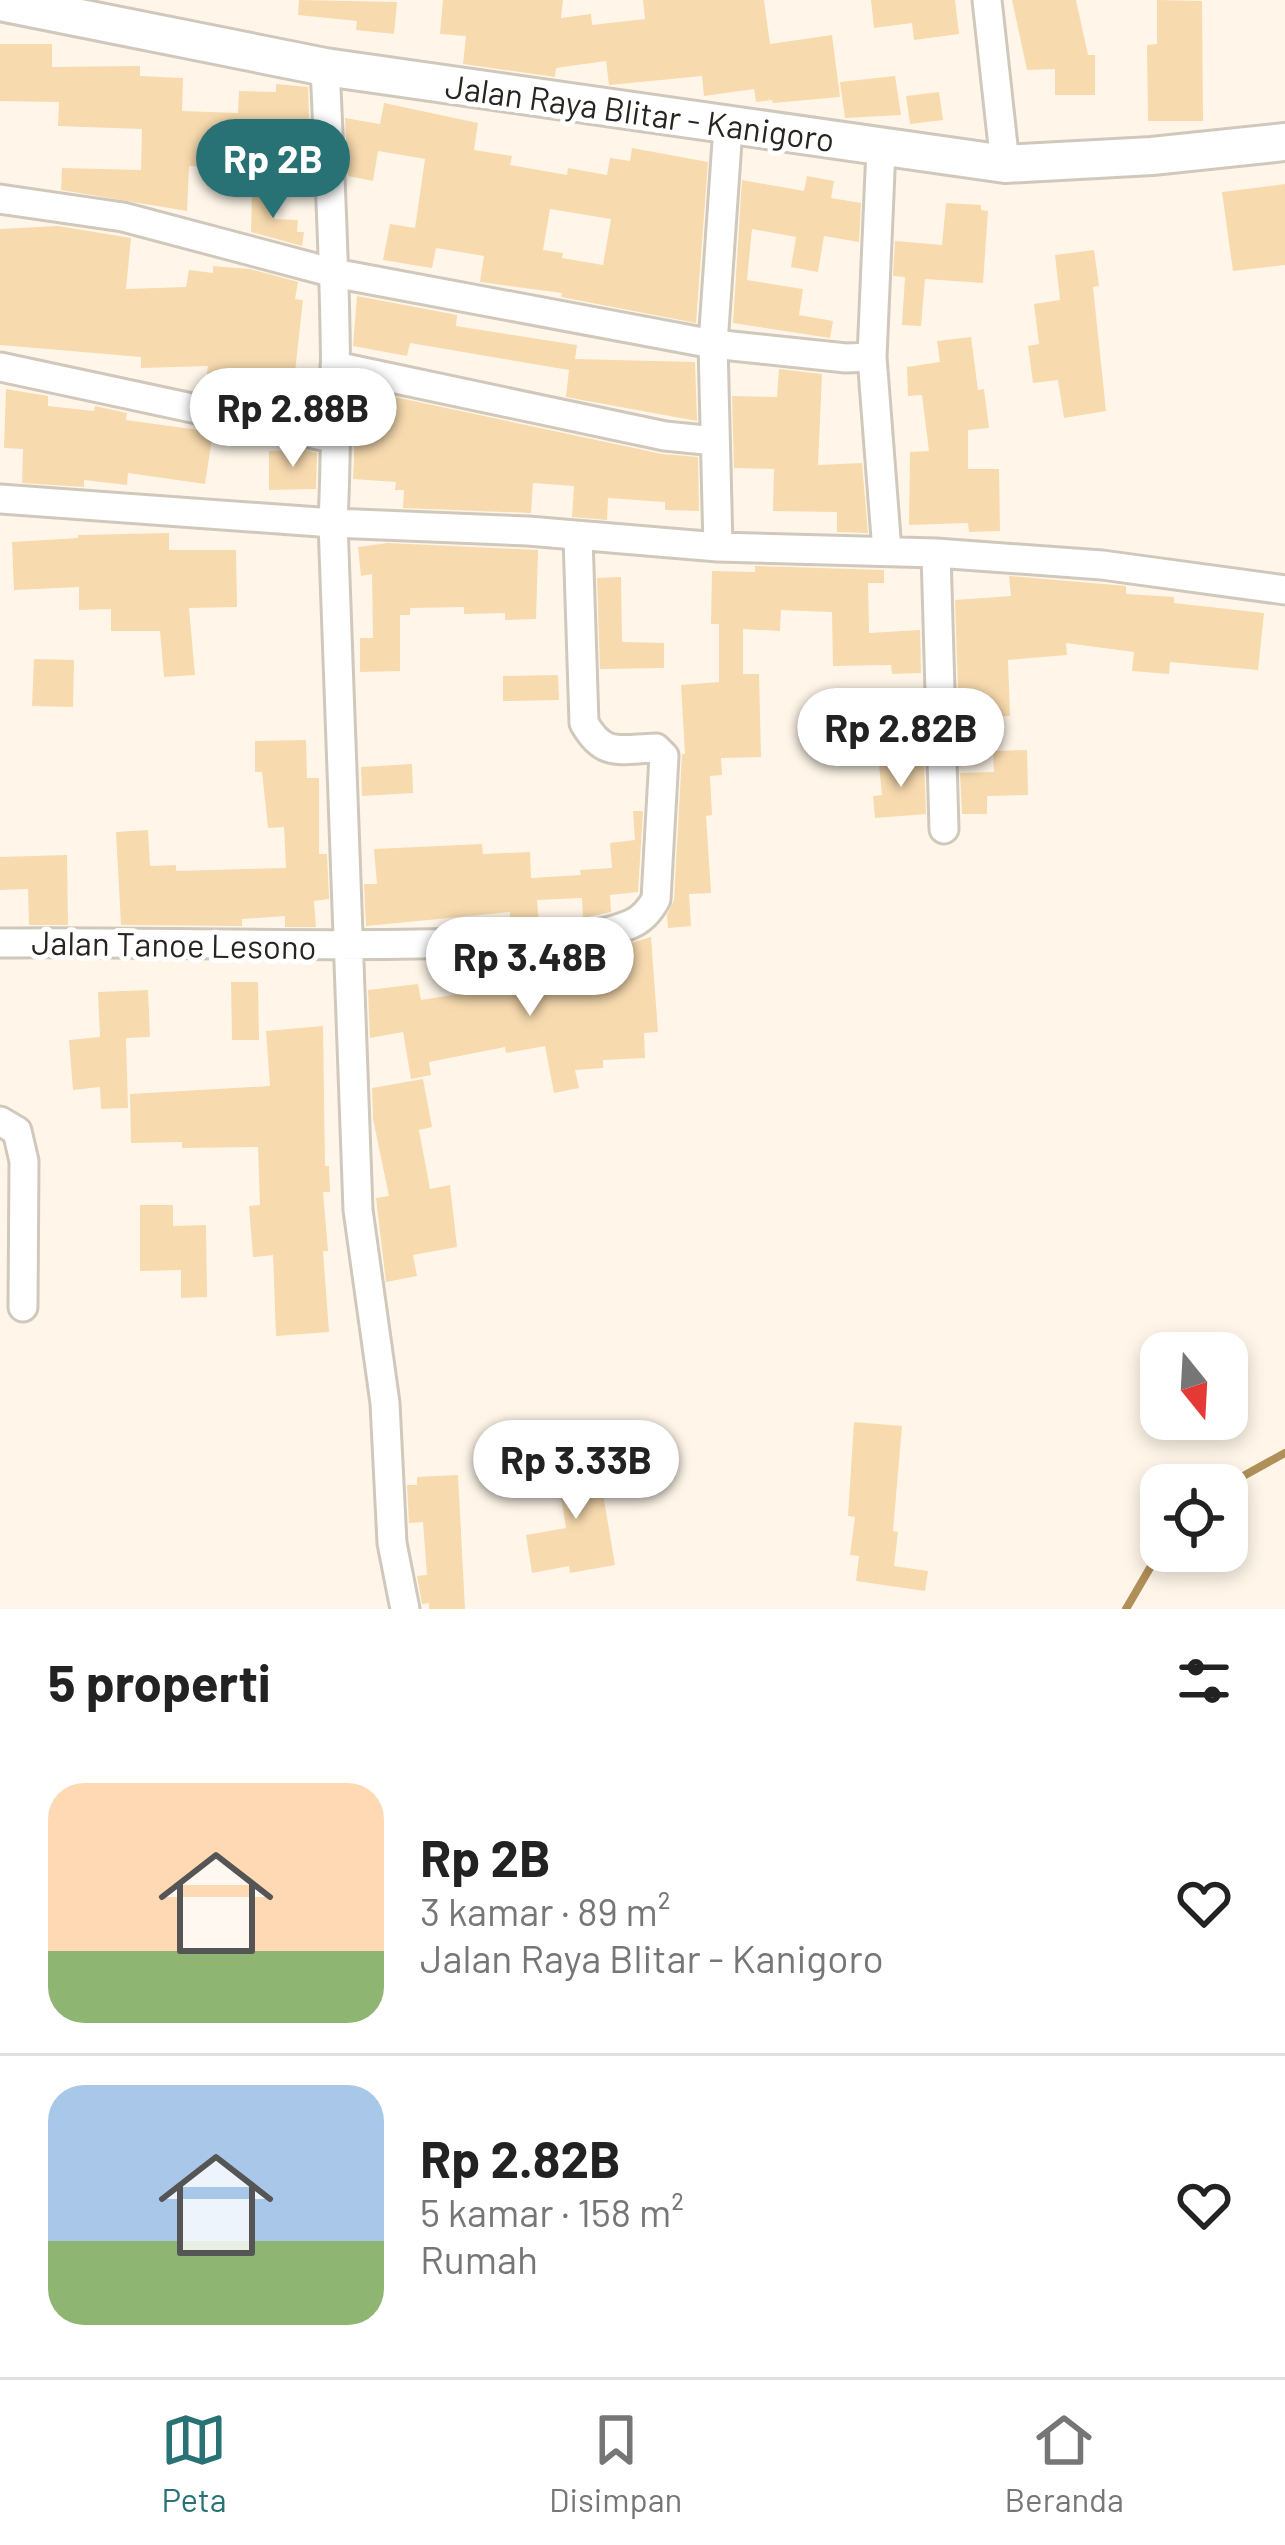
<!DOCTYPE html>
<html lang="id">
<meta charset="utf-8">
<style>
body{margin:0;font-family:Barlow,sans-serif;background:#f6f6f6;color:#222;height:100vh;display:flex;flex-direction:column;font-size:45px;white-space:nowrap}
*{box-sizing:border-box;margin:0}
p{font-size:39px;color:#767676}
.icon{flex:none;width:66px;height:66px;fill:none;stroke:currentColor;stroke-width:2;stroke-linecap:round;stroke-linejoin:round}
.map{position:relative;height:1609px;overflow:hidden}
.side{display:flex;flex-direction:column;background:#fff;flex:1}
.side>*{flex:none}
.needle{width:78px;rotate:162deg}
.fabs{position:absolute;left:1140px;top:1332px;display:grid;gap:24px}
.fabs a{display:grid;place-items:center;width:108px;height:108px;border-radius:24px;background:#fff;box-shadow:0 6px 18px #0003;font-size:60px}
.price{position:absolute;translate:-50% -102px;padding:0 27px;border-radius:42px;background:#fff;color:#222;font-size:39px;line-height:78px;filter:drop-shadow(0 3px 6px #0008)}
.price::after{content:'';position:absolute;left:50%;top:72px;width:36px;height:27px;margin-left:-18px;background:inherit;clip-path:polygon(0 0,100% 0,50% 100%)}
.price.on{background:#287276;color:#fff}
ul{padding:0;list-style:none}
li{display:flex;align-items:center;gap:36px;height:300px;padding:0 48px}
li+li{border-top:3px solid #e0e0e0}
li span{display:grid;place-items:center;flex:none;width:336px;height:240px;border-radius:36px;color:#555}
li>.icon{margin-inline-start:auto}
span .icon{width:144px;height:144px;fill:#fffc;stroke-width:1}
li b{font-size:51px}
h2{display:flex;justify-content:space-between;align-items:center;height:144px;padding:0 48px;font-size:51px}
.tab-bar{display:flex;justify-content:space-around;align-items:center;height:168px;border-top:3px solid #e0e0e0;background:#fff;font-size:33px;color:#767676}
.tab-bar a{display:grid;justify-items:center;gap:6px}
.tab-bar .on{color:#287276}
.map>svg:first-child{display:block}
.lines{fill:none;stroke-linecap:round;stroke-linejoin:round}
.stream{stroke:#b18f58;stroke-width:8}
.building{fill:#f7daae;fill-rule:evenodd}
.minor-casing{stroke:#d1c8bc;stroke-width:33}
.major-casing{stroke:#d1c8bc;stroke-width:42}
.minor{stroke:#fff;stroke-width:27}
.major{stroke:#fff;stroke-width:36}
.labels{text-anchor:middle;stroke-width:10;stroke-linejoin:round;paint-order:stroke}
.street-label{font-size:33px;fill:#282520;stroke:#fff}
</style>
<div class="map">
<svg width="1285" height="1609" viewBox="0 0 1285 1609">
<rect width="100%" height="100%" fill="#fff6e9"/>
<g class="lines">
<path class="stream" d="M1227,1485L1285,1453
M1126,1609L1161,1549"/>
</g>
<path class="building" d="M299,0L397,2L394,34L356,30L357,21L298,15Z
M443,0H563L561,18L591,14L592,25L645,19L643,0H764L770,44L832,35L840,97L773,103L772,100L756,102L754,89L704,96L702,76L609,85L606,61L556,68L555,77L463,64L466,36L440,34Z
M871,0H955L959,34L914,40L912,23L874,28Z
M1012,0H1076L1088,55H1095V95H1055V69L1027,70Z
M1157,0L1202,1L1203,121H1148L1147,45L1157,44Z
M0,44H52V67L140,66V76L183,78L182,111L238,113L239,91L276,92V84L308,87L310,144L271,142L269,186L247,185L248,168L189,166L187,211L61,190L62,168L141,170L142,129L58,126L59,102L0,101Z
M895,76L901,115L845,118L840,82Z
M939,92L943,120L910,124L906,96Z
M384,103L478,123L474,150L512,156L510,165L567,175L568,168L607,175L610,158L630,161L632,148L708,162L696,323L561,297L562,293L480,282L484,256L436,248L432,268L383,260L390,224L415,228L425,159L378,151L373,181L348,176L345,118L380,124ZM550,209L611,219L603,265L562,258L563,253L543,250Z
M807,176L834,181L831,198L861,203L859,242L824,236L818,272L791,267L796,237L752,229L747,280L803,289L799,315L833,321L830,338L733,323L742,180L804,191Z
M1285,184V265L1233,271L1222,192Z
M252,193H276L275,219L298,220L297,232H304L302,246L251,232Z
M946,203L981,205V210L988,211L983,283L925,279L921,326L902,325L905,277L893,276L895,241L942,245Z
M58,226L131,238L126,289L186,287L189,270L213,273V266L250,269L298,282L295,299L303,300L293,390L229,382L227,396L214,394L204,392L208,366L141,368V357L0,345V229Z
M1094,250L1099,286L1093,287L1106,411L1064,418L1058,380L1033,383L1028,346L1039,344L1034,304L1060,300L1055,255Z
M357,296L457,315L456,326L577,345L575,359L695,362L697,421L566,397L569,370L410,343L407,356L353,346Z
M971,337L978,390L984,389L989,428L968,430V469H999L1000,531L969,532L968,523L909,525L910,452L929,451L922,395L908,396L907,367L940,362L937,341Z
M779,369L822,374L818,465L862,463L868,533L837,532V512L773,511L774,469L734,468L732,396L777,397Z
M6,389L48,396V406L94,411L95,406L127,413L126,420L213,432L205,484L128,473L127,485L84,480V487L22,483L23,449L4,448Z
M357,389L662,454L698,457L699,511L665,510V502L608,498L607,520L572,517L574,486L533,483L531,513L403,508L404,490H395L396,482L353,479Z
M305,450L317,453L316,489L269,490V451Z
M169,533V550H236L237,607L189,608L195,675L164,677L160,631H111V609L79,610V587L14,590L12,542L78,538V535Z
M388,543L538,550L536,619L505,620V613L464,614V607L410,608V615H400V671L360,672V638H373L372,574L361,576L358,547Z
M755,566L884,570V583H868L869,633L920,630L921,673L892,674L891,665L833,666L832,612L781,610L780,631L743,629V674H759L761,757L721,758L722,775L710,776L712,815L706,816L711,893L689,894L691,926L668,928L667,915L674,900L682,754H685L681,685L719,682V624H711L712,571L755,572Z
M1009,576L1126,586V594L1174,597V603L1264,613L1258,670L1170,662L1169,674L1132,671L1134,652L1066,643L1067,655L1008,660L1010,716L959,718L955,600L1011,596Z
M621,577L622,642L664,643V668L600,669L597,578Z
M34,659L74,660L73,707L32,706Z
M558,675L559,700L503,701V676Z
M306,740L307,778H319V854H327L329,899L314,901L316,927H285V916L242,919V926L121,925L116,832L148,830L150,866L176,865V871L286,868L284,827L268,828L262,772H255V741Z
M1027,750L1028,795L987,796V814H962L960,773L994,772L993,751Z
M924,761L926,814L875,818L873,796L882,795L879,764Z
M412,764L413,793L362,796L361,767Z
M633,811H643L638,892L610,895L611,912L583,918L582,898L537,900L539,923L510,924V912L366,926L364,884H377L374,849L482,844L483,854L530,852L531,878L581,875L580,870L612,868L610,843L635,840Z
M67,855L68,925H29L28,889L0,890V857Z
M651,937L658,1032L644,1033L645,1058L603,1060V1068L575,1070L579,1088L554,1093L545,1046L506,1053L505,1047L429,1062L431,1075L411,1079L403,1032L370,1038L368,990L418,984L421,1000L562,978L564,987L609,978L607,950Z
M231,982H258L259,1040H232Z
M148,990L150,1037L126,1038L128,1108L101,1109L100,1087L73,1090L69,1040L100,1037L98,992Z
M323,1026L325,1166H329L330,1192H323L328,1251H323L329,1332L276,1336L273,1255L253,1257L249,1206L260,1205L258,1147L182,1148V1142L131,1143L130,1094L270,1086L266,1031Z
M423,1079L432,1127L419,1130L430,1189L450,1185L457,1247L413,1255L417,1276L386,1282L376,1198L389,1196L373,1119L372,1088Z
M140,1205H173V1226L206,1225L207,1297L181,1298V1270L140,1271Z
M854,1422L902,1426L893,1531L898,1532L894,1566L928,1571L925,1591L856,1581L859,1556L850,1555L855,1517L848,1516Z
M596,1452L615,1565L570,1573L569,1566L532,1573L526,1535L566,1528L555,1459Z
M458,1475L465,1609H429V1603L422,1604L417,1576L427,1575L423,1522L409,1523L407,1485H417V1477Z"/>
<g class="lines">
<defs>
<path id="minor" d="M987,0L1005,164
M325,67C332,219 340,371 333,523L358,1210L385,1403L392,1543L405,1609
M0,199L123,217L334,273L713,344L846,358L872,357L881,148
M872,357L887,551
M335,366L665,436L715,441
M0,367L337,439
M0,499L333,523L528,531L718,547L936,553L1102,565L1285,590
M718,547L713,344L728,127
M936,553L944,829
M0,943C153,941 306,948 459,943C509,941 585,944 631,924C643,919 650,910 656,899L664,756L656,748C619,749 604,758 584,723L578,537
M0,1121L17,1131L24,1161L23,1307"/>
<path id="major" d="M0,2L325,67L1005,164L1152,156L1285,142"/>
</defs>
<use href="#minor" class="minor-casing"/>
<use href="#major" class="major-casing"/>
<use href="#minor" class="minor"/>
<use href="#major" class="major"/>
</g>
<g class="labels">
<g class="street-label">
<text transform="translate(640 113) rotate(8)" y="12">Jalan Raya Blitar - Kanigoro</text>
<text transform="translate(174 945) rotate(1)" y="12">Jalan Tanoe Lesono</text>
</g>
</g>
</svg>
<div class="fabs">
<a><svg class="needle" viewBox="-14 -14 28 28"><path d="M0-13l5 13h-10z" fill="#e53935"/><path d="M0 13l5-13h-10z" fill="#767676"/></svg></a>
<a><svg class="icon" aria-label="locate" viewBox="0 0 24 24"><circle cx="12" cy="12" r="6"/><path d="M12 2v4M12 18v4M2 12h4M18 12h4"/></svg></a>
</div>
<b class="price on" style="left:273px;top:221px">Rp 2B</b>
<b class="price" style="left:293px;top:470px">Rp 2.88B</b>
<b class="price" style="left:901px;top:790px">Rp 2.82B</b>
<b class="price" style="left:530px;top:1019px">Rp 3.48B</b>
<b class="price" style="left:576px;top:1522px">Rp 3.33B</b>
</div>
<section class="side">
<h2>5 properti<svg class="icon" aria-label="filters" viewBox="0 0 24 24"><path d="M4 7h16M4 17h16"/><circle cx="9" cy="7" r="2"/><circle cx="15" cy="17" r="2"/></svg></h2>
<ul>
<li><span style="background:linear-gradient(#ffd9b3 70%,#8fb573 0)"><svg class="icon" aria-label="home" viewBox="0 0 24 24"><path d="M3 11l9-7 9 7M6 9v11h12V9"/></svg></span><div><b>Rp 2B</b><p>3 kamar · 89 m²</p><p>Jalan Raya Blitar - Kanigoro</p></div><svg class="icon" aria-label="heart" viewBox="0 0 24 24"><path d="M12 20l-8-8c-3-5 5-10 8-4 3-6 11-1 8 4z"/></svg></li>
<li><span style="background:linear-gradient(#a9c7e8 65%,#8fb573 0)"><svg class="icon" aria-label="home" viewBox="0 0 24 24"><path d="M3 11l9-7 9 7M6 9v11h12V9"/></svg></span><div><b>Rp 2.82B</b><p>5 kamar · 158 m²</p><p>Rumah</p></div><svg class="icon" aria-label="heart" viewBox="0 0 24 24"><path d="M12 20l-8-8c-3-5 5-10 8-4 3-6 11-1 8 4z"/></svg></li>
</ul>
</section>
<nav class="tab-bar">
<a class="on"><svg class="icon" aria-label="map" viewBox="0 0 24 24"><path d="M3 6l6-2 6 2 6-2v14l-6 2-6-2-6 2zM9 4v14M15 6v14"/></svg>Peta</a>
<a><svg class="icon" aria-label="saved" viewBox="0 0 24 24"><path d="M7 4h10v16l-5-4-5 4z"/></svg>Disimpan</a>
<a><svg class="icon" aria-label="home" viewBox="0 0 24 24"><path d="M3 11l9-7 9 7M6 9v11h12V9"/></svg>Beranda</a>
</nav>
